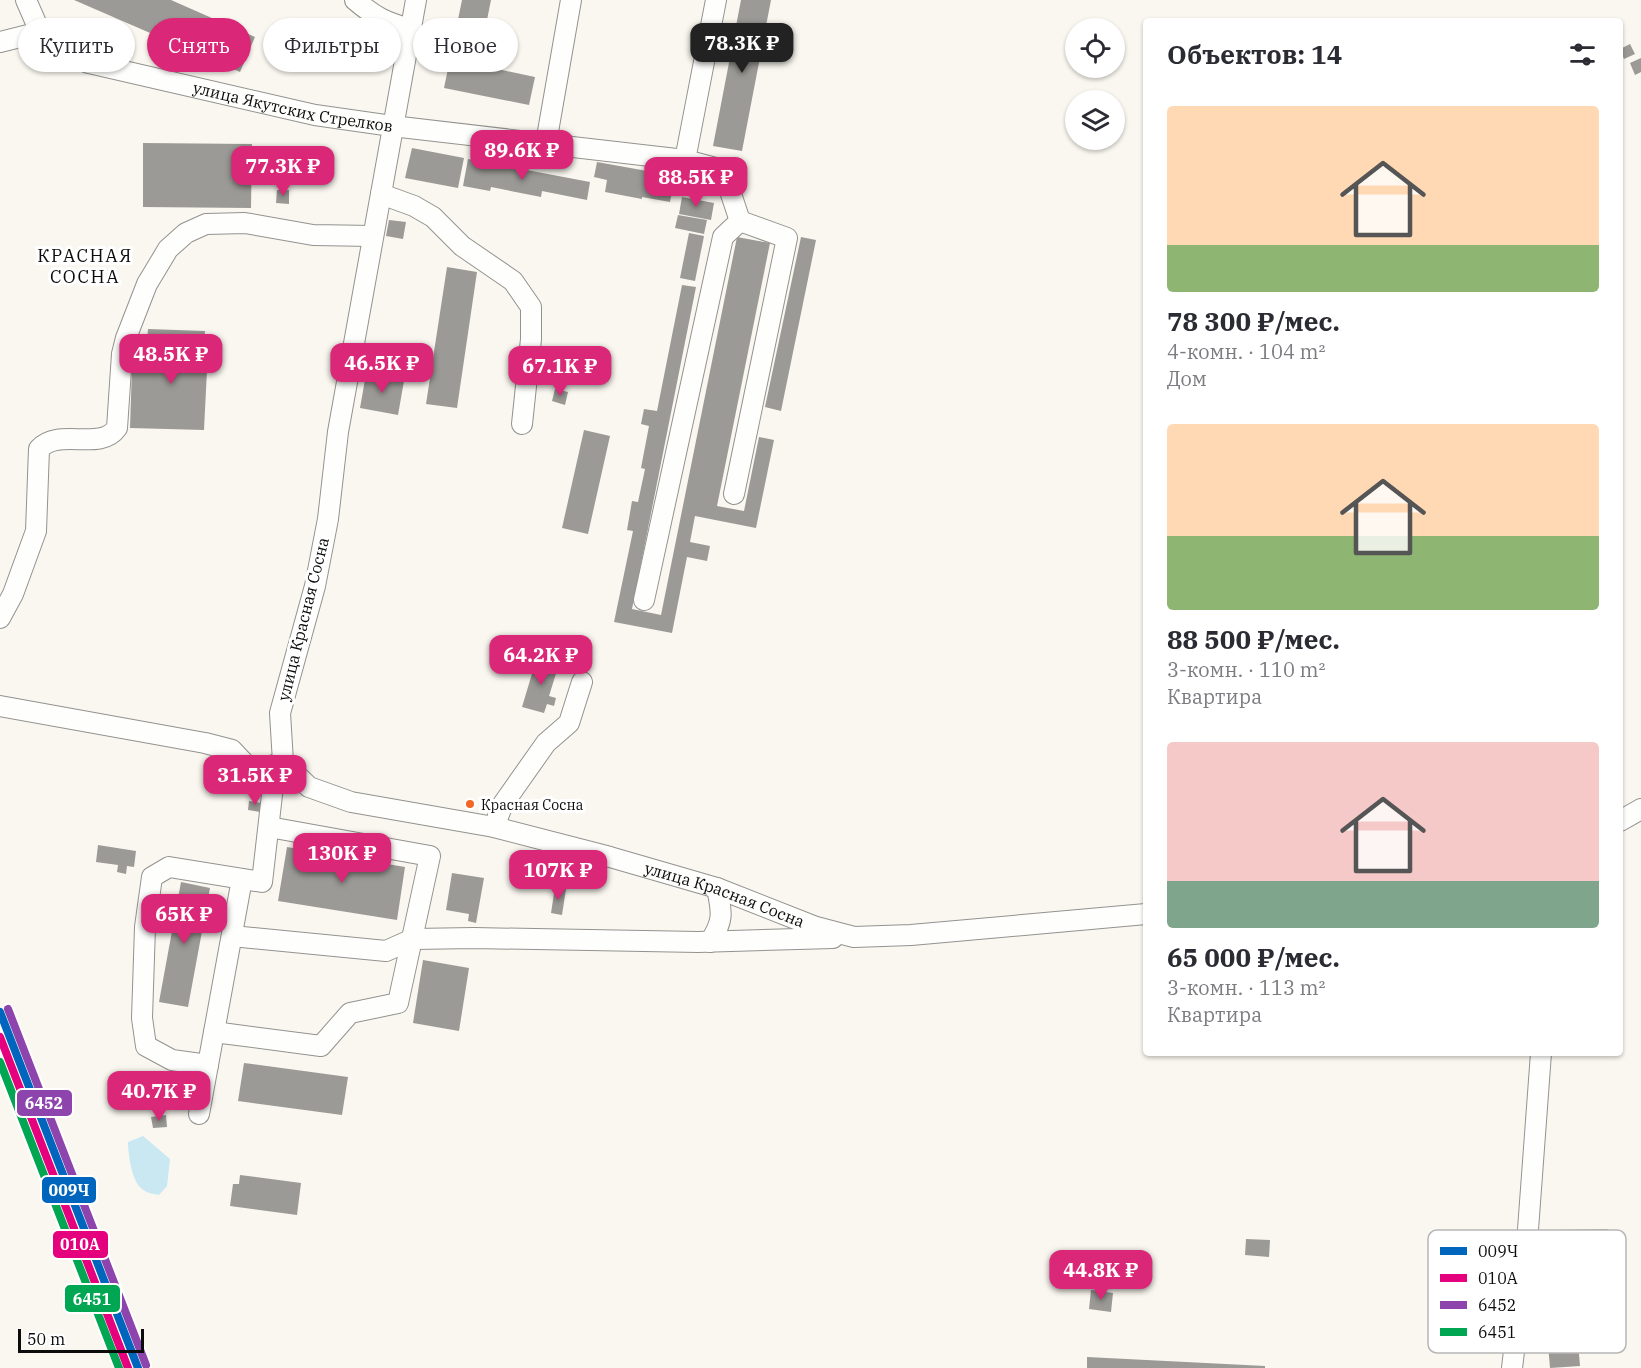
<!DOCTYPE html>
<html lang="ru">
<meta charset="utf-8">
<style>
body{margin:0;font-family:"IBM Plex Serif",serif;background:#f7f7f7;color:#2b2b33;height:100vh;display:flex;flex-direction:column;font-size:22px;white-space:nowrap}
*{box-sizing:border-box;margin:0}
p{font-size:20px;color:#7c7c81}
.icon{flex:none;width:33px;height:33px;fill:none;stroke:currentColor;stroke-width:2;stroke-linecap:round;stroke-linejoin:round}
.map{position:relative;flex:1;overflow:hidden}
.panel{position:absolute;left:1143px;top:18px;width:480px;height:1038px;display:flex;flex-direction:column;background:#fff;border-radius:6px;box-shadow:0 2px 4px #0004}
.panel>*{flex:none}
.banner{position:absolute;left:18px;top:18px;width:570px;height:54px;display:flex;gap:12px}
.fabs{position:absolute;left:1065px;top:18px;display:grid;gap:12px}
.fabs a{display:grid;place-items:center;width:60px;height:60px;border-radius:50%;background:#fff;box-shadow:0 2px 4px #0004;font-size:30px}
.scale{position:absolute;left:18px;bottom:15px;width:126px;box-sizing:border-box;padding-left:6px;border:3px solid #0c0c0c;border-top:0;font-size:16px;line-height:21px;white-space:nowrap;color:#0c0c0c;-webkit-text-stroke:4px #fff;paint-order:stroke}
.price{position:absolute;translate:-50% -51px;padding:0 14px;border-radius:12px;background:#db2777;color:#fff;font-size:20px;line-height:39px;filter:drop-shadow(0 2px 3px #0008)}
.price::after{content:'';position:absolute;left:50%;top:36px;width:18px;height:14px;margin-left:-9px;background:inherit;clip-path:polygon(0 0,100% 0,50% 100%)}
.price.current{background:#222;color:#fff}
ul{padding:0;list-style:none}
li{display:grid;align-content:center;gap:12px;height:318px;padding:0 24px}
li span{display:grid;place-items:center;height:186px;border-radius:6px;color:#555}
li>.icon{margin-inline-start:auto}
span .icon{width:108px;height:108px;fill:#fffc;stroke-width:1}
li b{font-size:26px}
h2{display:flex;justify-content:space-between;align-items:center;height:72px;padding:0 24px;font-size:26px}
.tag{padding:0 21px;border-radius:27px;background:#fff;box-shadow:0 2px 4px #0004;font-size:21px;line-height:54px}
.tag.current{background:#db2777;color:#fff}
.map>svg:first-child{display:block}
.water{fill:#c9e8f2}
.building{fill:#9c9a96}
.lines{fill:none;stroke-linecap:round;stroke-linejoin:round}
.minor-casing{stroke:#93928f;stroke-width:22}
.minor{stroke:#fefefd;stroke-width:20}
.rail-1-casing{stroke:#fff;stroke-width:12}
.rail-2-casing{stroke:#fff;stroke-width:12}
.rail-3-casing{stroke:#fff;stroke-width:12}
.rail-4-casing{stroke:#fff;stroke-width:12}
.rail-1{stroke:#0065bd;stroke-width:8}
.rail-2{stroke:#e5007d;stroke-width:8}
.rail-3{stroke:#8e44ad;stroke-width:8}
.rail-4{stroke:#00a651;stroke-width:8}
.bus-dot{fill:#f26522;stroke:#fff;stroke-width:2}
.labels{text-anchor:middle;stroke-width:6;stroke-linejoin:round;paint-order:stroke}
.bus-label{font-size:14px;fill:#0c0c0c;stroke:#fff;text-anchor:start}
.street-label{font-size:16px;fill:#0c0c0c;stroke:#fff}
.neighbourhood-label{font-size:18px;letter-spacing:1.5px;fill:#0c0c0c;stroke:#fff}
.key{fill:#fff;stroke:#b6b6b6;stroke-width:1.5}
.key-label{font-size:16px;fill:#0c0c0c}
.line-badge{stroke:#fff;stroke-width:2}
.badge-label{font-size:16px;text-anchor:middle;font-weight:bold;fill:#fff}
</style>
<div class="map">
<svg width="1641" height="1368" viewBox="0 0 1641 1368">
<rect width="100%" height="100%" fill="#faf7f0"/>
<path class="water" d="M143,1136L170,1159L167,1186L159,1195C153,1194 146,1193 141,1188C132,1181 128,1154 128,1142Z"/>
<path class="building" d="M74,0H171L255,37L240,72Z
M462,0H491L478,65L535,77L529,105L444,88Z
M741,0H771L742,151L713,146Z
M329,21L357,39L340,64L312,46Z
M1630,44L1635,54L1624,59L1620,49Z
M1641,58V72L1635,75L1630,63Z
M143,143L252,144L251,208L143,207Z
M412,148L464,158L458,188L405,178Z
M468,159L590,182L587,200L542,191L541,197L491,187L490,191L463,186Z
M597,162L675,176L670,202L642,197V199L605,192L607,180L594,177Z
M277,190H289V204L276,203Z
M682,197L714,203L711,220L679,214Z
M678,215L707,220L704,234L675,228Z
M389,220L406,222L403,239L386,236Z
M689,233L704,236L695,281L680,278Z
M737,237L770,243L717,506L744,511L759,437L774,440L756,528L695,516L690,542L710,546L707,561L687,557L672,633L614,622L633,531L627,530L632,501L638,502L645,469L641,468L649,426L641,424L644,409L657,411L682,285L696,287L632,609L661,615Z
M801,237L816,240L781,411L765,407Z
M447,267L477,272L457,408L426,404Z
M148,329L205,331L203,370H207L204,430L130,428L132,367L190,369L191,353L146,351Z
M366,374L404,381L398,415L360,408Z
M555,389L568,392L565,405L552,401Z
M584,430L610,436L588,534L562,528Z
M537,657L559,664L549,696L556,698L554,706L547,704L544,713L522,707Z
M249,801L262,803L260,812L248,810Z
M98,845L136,851L134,867L127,866L126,874L117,872L118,865L96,862Z
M287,847L405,867L397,920L278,901Z
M452,873L484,878L476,923L468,921L469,914L446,910Z
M181,882L210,888L188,1007L159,1002Z
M555,887L566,889L562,915L551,913Z
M423,960L469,968L459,1031L413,1023Z
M244,1063L348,1077L342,1115L238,1101Z
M166,1115L167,1127L153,1128L151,1117Z
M240,1175L301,1183L297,1215L230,1206L233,1184H239Z
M1608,1229L1609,1249L1555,1251V1230Z
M1246,1239L1270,1240L1269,1257L1245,1255Z
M1091,1290L1113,1293L1111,1312L1089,1309Z
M1575,1305L1580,1366L1550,1368L1545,1308Z
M1087,1357L1265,1366V1368H1087Z"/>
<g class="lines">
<defs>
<g id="minor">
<path id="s1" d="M26,0L40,32L63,54L89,63L315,115L392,126L685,160L723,170L740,221"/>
<path d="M355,0C375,17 385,22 410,29"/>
<path id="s2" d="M416,0L338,432L328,519L315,586L280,713L283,762L309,787L351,802L494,827L610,857L717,888L816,927L854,937L911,935L1146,914"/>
<path d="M0,42L40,32"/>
<path d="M546,143L571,0"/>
<path d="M685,160L716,0"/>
<path d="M381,194L414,206L433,217L462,246L513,281L531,307V339L522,424"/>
<path d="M734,494L787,238L740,221"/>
<path d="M644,600L723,237L740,221"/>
<path d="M0,618L13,594L36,531L39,449C59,427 100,452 117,428L122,354L126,338L147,284L168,249L186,233L206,224L245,223L313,235L372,236"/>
<path d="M0,706L205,743L232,750L247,766L265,768L283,762"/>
<path d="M1620,821L1641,809"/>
<path d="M494,827L503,804L546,743L569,723L582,682"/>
<path d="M232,936L386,951L413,939L474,938L698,942L833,938"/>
<path d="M710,942C724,920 722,913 717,888"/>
<path d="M214,1032L321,1046L350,1013L398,1003L430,856L269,827"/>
<path d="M208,1065L172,1060L146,1046L142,1018L145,927L152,877L169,867L262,882L273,786L283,762"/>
<path d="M199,1114L242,879"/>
<path d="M1512,1368L1527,1243L1541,1053"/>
</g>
</defs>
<use href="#minor" class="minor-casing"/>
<use href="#minor" class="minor"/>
<defs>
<path id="rail-1" d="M0,1012L138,1368"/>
<path id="rail-2" d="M0,1037L128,1368"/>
<path id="rail-3" d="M8,1009L146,1365"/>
<path id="rail-4" d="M0,1062L119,1368"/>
</defs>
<use href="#rail-1" class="rail-1-casing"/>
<use href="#rail-2" class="rail-2-casing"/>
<use href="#rail-3" class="rail-3-casing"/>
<use href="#rail-4" class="rail-4-casing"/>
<use href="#rail-1" class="rail-1"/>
<use href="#rail-2" class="rail-2"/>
<use href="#rail-3" class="rail-3"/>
<use href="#rail-4" class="rail-4"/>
</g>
<circle class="bus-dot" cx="470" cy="804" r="5"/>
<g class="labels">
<g class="bus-label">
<text x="481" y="810">Красная Сосна</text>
</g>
<g class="street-label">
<text dy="6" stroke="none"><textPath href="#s1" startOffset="303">улица Якутских Стрелков</textPath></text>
<text transform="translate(303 619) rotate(-76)" y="6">улица Красная Сосна</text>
<text dy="6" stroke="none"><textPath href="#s2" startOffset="1242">улица Красная Сосна</textPath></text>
</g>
<g class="neighbourhood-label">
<text x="85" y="262">КРАСНАЯ<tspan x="85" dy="21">СОСНА</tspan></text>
</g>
</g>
<rect x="1428" y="1230" width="198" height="123" rx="9" class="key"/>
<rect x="1440" y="1247" width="27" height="8" fill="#0065bd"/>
<rect x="1440" y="1274" width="27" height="8" fill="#e5007d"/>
<rect x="1440" y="1301" width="27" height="8" fill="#8e44ad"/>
<rect x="1440" y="1328" width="27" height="8" fill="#00a651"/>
<g class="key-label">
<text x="1478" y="1257">009Ч</text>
<text x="1478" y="1284">010А</text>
<text x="1478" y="1311">6452</text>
<text x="1478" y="1338">6451</text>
</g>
<g class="line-badge">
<rect x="16" y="1089" width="57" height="28" rx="6" fill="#8e44ad"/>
<rect x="41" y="1176" width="56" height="28" rx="6" fill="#0065bd"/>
<rect x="52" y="1230" width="57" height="29" rx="6" fill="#e5007d"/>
<rect x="64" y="1284" width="57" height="29" rx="6" fill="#00a651"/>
</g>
<g class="badge-label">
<text x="44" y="1109">6452</text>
<text x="69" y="1196">009Ч</text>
<text x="80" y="1250">010А</text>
<text x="92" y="1305">6451</text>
</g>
</svg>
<div class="fabs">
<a><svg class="icon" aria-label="locate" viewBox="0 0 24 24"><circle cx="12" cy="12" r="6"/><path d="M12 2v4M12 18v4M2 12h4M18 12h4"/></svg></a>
<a><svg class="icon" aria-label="layers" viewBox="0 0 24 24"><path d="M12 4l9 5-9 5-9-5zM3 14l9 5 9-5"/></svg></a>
</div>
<div class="scale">50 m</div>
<b class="price current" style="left:742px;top:74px">78.3K ₽</b>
<b class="price" style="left:522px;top:181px">89.6K ₽</b>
<b class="price" style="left:283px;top:197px">77.3K ₽</b>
<b class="price" style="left:696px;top:208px">88.5K ₽</b>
<b class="price" style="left:171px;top:385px">48.5K ₽</b>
<b class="price" style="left:382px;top:394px">46.5K ₽</b>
<b class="price" style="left:560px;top:397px">67.1K ₽</b>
<b class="price" style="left:541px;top:686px">64.2K ₽</b>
<b class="price" style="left:255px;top:806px">31.5K ₽</b>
<b class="price" style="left:342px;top:884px">130K ₽</b>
<b class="price" style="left:558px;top:901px">107K ₽</b>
<b class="price" style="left:184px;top:945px">65K ₽</b>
<b class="price" style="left:159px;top:1122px">40.7K ₽</b>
<b class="price" style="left:1101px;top:1301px">44.8K ₽</b>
<div class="banner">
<a class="tag">Купить</a>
<a class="tag current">Снять</a>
<a class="tag">Фильтры</a>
<a class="tag">Новое</a>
</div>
<section class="panel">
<h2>Объектов: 14<svg class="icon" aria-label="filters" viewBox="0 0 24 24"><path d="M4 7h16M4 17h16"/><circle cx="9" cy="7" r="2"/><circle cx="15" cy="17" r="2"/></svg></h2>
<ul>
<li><span style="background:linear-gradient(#ffd9b3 75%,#8fb573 0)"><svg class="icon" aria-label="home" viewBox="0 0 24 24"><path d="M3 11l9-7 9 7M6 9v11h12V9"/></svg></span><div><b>78 300 ₽/мес.</b><p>4-комн. · 104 m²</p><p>Дом</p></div></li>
<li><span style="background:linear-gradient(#ffd9b3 60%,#8fb573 0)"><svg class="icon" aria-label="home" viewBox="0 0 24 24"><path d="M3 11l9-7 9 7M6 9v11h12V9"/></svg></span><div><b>88 500 ₽/мес.</b><p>3-комн. · 110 m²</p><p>Квартира</p></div></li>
<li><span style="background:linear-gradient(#f6c9c9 75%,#7fa58c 0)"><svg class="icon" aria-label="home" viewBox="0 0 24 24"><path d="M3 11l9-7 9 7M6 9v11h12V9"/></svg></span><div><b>65 000 ₽/мес.</b><p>3-комн. · 113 m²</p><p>Квартира</p></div></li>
</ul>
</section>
</div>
